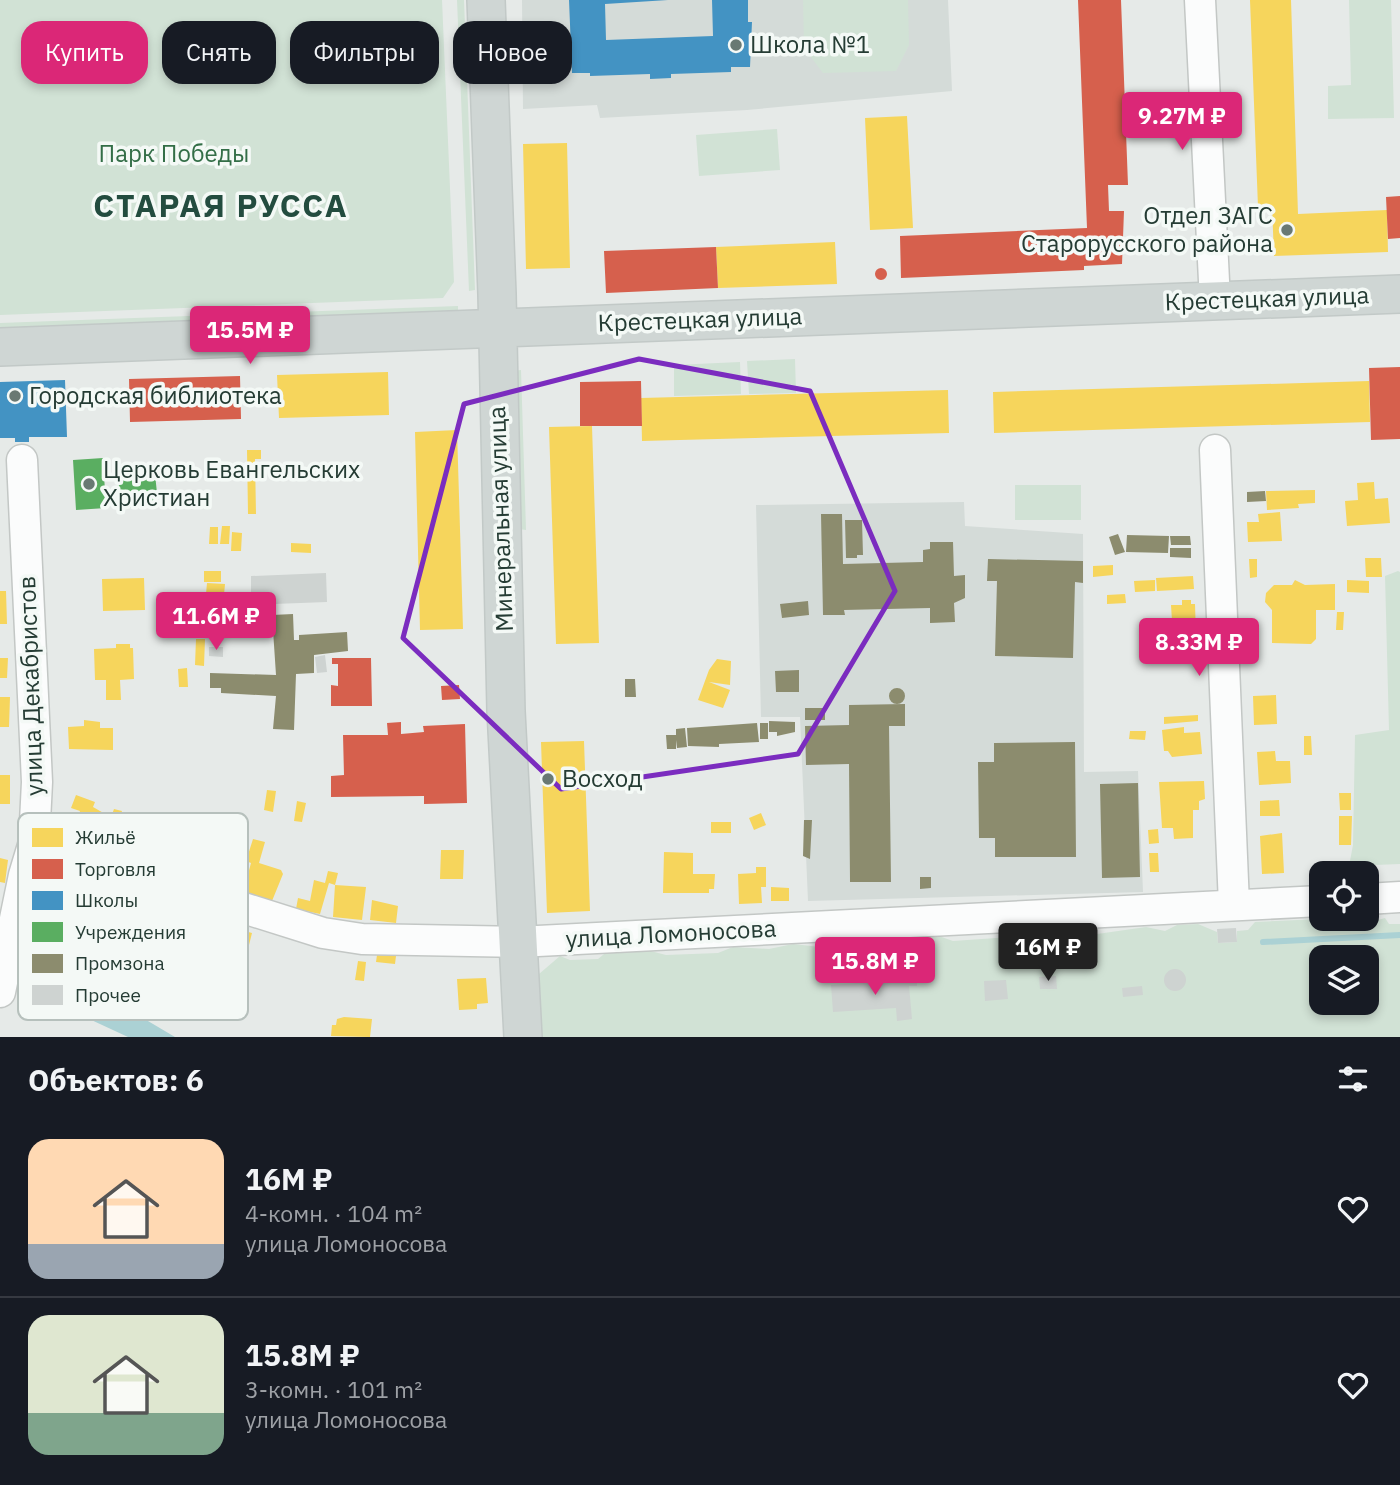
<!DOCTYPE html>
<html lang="ru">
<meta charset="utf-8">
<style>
body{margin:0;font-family:"IBM Plex Sans",sans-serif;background:#242831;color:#f1f3f6;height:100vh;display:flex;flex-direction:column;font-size:26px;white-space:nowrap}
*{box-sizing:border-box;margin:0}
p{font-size:23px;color:#9ea1a6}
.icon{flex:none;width:38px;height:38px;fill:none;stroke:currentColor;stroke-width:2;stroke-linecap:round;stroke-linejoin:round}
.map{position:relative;height:1037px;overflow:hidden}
.drawer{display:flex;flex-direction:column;background:#171b24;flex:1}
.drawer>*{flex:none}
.top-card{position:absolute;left:21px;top:21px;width:700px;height:63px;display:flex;gap:14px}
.tools{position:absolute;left:1309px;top:861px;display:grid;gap:14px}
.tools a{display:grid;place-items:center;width:70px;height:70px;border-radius:14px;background:#171b24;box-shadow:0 4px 10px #0003;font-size:35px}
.price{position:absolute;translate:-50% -60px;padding:0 16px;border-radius:7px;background:#db2777;color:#fff;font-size:23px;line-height:46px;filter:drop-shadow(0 2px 4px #0008)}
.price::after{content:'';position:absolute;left:50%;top:42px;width:21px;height:16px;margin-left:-10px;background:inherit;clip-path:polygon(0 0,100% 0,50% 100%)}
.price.selected{background:#222;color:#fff}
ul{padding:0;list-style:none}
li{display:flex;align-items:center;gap:21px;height:175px;padding:0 28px}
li+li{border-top:2px solid #363941}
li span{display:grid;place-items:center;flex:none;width:196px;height:140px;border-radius:21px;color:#555}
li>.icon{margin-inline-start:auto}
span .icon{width:84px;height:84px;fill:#fffc;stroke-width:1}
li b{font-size:30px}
h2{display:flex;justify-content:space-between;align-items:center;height:84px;padding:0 28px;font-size:30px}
.chip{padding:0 24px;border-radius:21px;background:#171b24;box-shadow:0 4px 10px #0003;font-size:24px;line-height:63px}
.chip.selected{background:#db2777;color:#fff}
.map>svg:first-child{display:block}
.built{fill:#d4dbd8}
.green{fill:#d1e2d5;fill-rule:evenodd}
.water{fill:#abd1d4}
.homes{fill:#f6d55c}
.shops{fill:#d6604d}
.schools{fill:#4393c3}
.public{fill:#5aae61}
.industry{fill:#8c8c6e}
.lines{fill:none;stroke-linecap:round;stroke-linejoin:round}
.stream{stroke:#abd1d4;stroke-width:6}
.building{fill:#ced3d1}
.minor-casing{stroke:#c3c7c5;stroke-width:33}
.major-casing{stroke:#c2c9c7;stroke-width:40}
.minor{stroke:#fbfcfc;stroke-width:30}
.major{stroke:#cfd6d4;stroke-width:37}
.marked{fill:none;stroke:#7b2cbf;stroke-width:5;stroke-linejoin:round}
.poi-dot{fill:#697973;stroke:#f4f9f6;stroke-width:2.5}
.labels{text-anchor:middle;stroke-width:7;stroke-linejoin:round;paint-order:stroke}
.poi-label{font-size:24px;fill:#253c34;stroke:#f4f9f6;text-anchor:start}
.park-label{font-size:24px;fill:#336e47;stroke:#f4f9f6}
.street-label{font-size:24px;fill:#253c34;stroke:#f4f9f6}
.district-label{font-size:32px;font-weight:bold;letter-spacing:2px;fill:#234c3f;stroke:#f4f9f6}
.key{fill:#f4f9f6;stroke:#b6c0bc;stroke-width:2}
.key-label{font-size:19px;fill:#253c34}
</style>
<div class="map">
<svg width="1400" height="1037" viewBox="0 0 1400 1037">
<rect width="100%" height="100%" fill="#e6eae8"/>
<path class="built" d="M522,0H948L952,91L747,110L600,118L597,105L523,109Z
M964,502L965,526L1083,534L1084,772L1138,771L1143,892L808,901L800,717H761L756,505Z"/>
<path class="green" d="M0,0H442L454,282L443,298L0,315Z
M457,0H464L475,290L469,291Z
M803,0H908L909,45L896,71L823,73L804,48Z
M1349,0H1391L1394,118L1328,119V86L1351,85Z
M777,129L780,170L699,176L696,135Z
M458,306V311L0,329V323Z
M795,359L796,393L749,394L747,361Z
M740,362L741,394L674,396V365Z
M521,370L526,530L519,529L513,371Z
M1015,485H1081V520H1015Z
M1398,571L1400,572V864L1349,866L1353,845L1355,735L1389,730L1385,576Z
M1385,918L1389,924H1400V1037H534L532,980L560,956L570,960L598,959L609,950L635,947L666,955L718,953L733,947L769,949L793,944L820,947L839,943L847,947L868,946L891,939L936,935L953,941L1054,934L1083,936L1146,927L1165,931L1177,925L1198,924L1217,932L1218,943L1237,942V931L1248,930L1255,922L1320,919L1356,926ZM1321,957H1367V1003H1321Z"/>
<path class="water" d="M25,961L53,969L82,982L175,1037H128L59,1005L19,992L16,973Z"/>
<path class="homes" d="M1250,0H1291L1298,214L1387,210L1388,252L1274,256L1272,206L1258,207Z
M907,116L913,228L870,230L865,118Z
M567,143L570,268L526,269L523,144Z
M835,242L837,284L718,288L716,247Z
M388,372L389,415L279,418L277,375Z
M1369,381L1370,422L994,433L993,392Z
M948,390L949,433L642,441L641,398Z
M592,426L599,643L556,644L549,427Z
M457,430L463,629L420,630L415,432Z
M247,450H261V459H255L256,514H248Z
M1374,482L1375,499L1388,498L1390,523L1347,526L1345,501L1358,500L1357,483Z
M1315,490V503L1298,504L1299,508L1267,510L1266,491Z
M1280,512L1282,541L1248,542L1247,522H1259L1258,514Z
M222,526H230L229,544H220Z
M210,527H218V544H209Z
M232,532L242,533L241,551H231Z
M291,543L311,544V553L291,552Z
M1365,558H1381L1382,577H1366Z
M1249,559H1257V577L1250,578Z
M1113,565V575L1093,577V566Z
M204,571H221V582H204Z
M1193,576L1194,589L1157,591L1156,578Z
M144,578L145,610L103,611L102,579Z
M1155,580V591L1135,592L1134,581Z
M1295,580L1305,585L1335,584V610H1316V639L1311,644L1272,643V610L1265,602L1266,593L1274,585H1292Z
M1347,580L1369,581V593L1347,592Z
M207,583L225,584L223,606L205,605Z
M0,591H6L7,624H0Z
M1125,594L1126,603L1107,604V595Z
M1182,600H1191V604H1195L1196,636L1173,637L1171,605H1182Z
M206,606L224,607V618L206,617Z
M1337,612H1344L1343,630H1336Z
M196,639H205L204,666L195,665Z
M116,644H130V648H133L134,679L120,680L121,700H106V680H95L94,649L116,648Z
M0,658H8L7,678H0Z
M717,659L731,661L730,685L709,682L730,690L723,708L698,700L709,670Z
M187,668L188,687H179L178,669Z
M1276,695L1277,724L1254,725L1253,696Z
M0,697H10L9,727H0Z
M1198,715V721L1164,724V717Z
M84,720L100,722V728H113V750L69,749L68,727L84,726Z
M1184,727V733L1200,732L1202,754L1172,757L1168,751H1164L1162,730Z
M1130,731H1146L1145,740L1129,739Z
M1304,736H1311L1312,755H1304Z
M584,741L590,911L547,913L541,742Z
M1275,751L1276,761H1290L1291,783L1259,785L1257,752Z
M0,775H10V804H0Z
M1204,781L1205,799L1199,801V810H1193V838L1174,839L1173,828H1162L1159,782Z
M267,790L276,791L273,812L264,810Z
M1339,793H1351V810H1340Z
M76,795L95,802L93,807L107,815L96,846L71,836L80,811L71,808Z
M1279,800L1280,816H1260V801Z
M297,801L306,803L302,822L294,821Z
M114,809L122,811L114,834L106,831Z
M761,813L766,825L754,830L749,818Z
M1339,816H1352L1351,845H1339Z
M711,822H731V833H711Z
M1158,829L1159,843L1149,844L1148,830Z
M1282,833L1284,873L1262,874L1260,836Z
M253,839L265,842L259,863L281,870L283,874L272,901L243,893L251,863L246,861Z
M441,850H464L463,879H440Z
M664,852L693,853V874H715L714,889H709V893H663Z
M1149,853H1158L1159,872H1150Z
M0,858L8,860L5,883L0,882Z
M756,867H766V887H761L762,903L739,904L738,874L756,873Z
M328,871L338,873L335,885L366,887L362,920L333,917L335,885L329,883L320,914L296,909L298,898L310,901L314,880L325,883Z
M771,887L789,888V901H771Z
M372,900L398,906L396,923L370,920Z
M219,924L252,933L242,973L208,965L215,940L211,939L213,932L217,933Z
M377,955L396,956L395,964L376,962Z
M358,961L366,962L364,981L355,980Z
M486,978L488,1003L477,1004V1009L459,1010L457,979Z
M344,1017L372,1019L370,1037L331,1036L332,1025H336L337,1019Z"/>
<path class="shops" d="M1078,0H1121L1128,185H1108L1109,211H1124L1122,264L1084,266V270L901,278L900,236L1087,228Z
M1400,196V238L1388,239L1386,197Z
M716,247L718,288L606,293L604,251Z
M875 274a6 6 0 1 1 12 0a6 6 0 1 1-12 0Z
M1400,367V439L1371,440L1369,368Z
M240,376L241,419L130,422L129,379Z
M641,381L642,426H580V382Z
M332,658H371L372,706H331V685L338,686V664H332Z
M459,685L460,699L442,700L441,686Z
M401,722V734L424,732L423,726L465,724L467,803L424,804V796L331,797V776L344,775L343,735H388L387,723Z"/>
<path class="schools" d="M569,0H668L605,4L606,40L713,36L712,0H748V22H752L750,67H731V72L671,74V78L650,79V74L590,76V73H572Z
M65,380L67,437H29V442H15V438H0V382Z"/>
<path class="public" d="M103,458L106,508L76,510L73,460Z
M155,474L157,493L120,496L118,477Z
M157,497L158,506L124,508V500Z"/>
<path class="industry" d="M1265,491L1266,501L1247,502V492Z
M821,514H842L843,564L923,562V550L930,549V542H953L954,576L965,575V598L954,603L955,622L930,623V608L844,610L845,615H823Z
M845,520H862L863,555H857V558H846Z
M1118,534L1125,552L1115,555L1109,537Z
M1127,535L1169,536L1168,553L1126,552Z
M1170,536H1190L1191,545H1171Z
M1170,548H1191V558L1170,557Z
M988,559L1083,561V583L1075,582L1073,658L995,656L997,581H987Z
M808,601L809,615L782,618L780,604Z
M293,614L294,640H299V635L347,632L348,651L314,655V673L296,674L294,730L273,729L276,696L221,693V688H210V673L276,675L272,615Z
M799,670V692H776L775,671Z
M625,679H635L636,697H625Z
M889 696a8 8 0 1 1 16 0a8 8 0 1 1-16 0Z
M905,704V726H889L891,882H850L849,764L806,765L805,726L849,725V705Z
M805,708H825V720H805Z
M769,721L795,722V732L777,736V732H769Z
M757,723L759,742L719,744V747L688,746L687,728Z
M760,723H768V739H760Z
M685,728L687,747L677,748L676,740V749H667L666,735H676V729Z
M1075,742L1076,857H995V838H979L978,762H994V743Z
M1138,783L1140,877L1102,878L1100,784Z
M804,820H812L810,859L803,856Z
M920,877H931V888L920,889Z"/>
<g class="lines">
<path class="stream" d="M1263,942L1400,935"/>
</g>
<path class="building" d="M326,573L327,602L245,605V595L251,594V576Z
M206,619L225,620L224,629L206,628Z
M209,647H223V657L209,656Z
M325,655L327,672L317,673L315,657Z
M1236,928L1237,942L1218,943L1217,929Z
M1164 980a11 11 0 1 1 22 0a11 11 0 1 1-22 0Z
M910,976H917V986H909L912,1019L897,1021L896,1008L833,1012L831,985L910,979Z
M1056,976L1057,989H1040L1039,977Z
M1006,980L1008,999L985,1001L984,981Z
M1142,986L1143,995L1123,997L1122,988Z"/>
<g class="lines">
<defs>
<path id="minor" d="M1200,0L1215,301
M1215,450L1234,905
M34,842L323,933L362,939L518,942L1321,901
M1367,899L1400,897
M0,992L24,875L34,842L37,782L22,460"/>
<path id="major" d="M486,0L497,294L506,711L523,1037
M0,347L1400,294"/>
</defs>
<use href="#minor" class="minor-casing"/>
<use href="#major" class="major-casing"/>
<use href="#minor" class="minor"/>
<use href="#major" class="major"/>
</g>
<path class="marked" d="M639,359L810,391L895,591L798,754L561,789L403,638L464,404Z"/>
<g class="poi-dot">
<circle cx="736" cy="45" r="7"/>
<circle cx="1287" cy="230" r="7"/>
<circle cx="15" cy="396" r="7"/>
<circle cx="89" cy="484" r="7"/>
<circle cx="548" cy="779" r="7"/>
</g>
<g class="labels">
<g class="poi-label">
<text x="750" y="53">Школа №1</text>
<text x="1273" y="224" text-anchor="end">Отдел ЗАГС<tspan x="1273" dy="28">Старорусского района</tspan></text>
<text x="29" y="404">Городская библиотека</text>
<text x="103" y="478">Церковь Евангельских<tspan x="103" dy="28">Христиан</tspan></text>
<text x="562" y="787">Восход</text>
</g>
<g class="park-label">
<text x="174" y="162">Парк Победы</text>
</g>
<g class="street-label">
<text transform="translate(1267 299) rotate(-2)" y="8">Крестецкая улица</text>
<text transform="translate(700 320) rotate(-2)" y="8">Крестецкая улица</text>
<text transform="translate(501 519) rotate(-92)" y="8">Минеральная улица</text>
<text transform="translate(31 686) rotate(-92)" y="8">улица Декабристов</text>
<text transform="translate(671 934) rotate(-3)" y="8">улица Ломоносова</text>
</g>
<g class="district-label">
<text x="221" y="217">СТАРАЯ РУССА</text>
</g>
</g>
<rect x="18" y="813" width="230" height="207" rx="10" class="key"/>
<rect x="32" y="828" width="31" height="19" fill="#f6d55c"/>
<rect x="32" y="859" width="31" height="20" fill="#d6604d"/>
<rect x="32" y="891" width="31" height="19" fill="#4393c3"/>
<rect x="32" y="922" width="31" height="20" fill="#5aae61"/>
<rect x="32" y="954" width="31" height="19" fill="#8c8c6e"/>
<rect x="32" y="985" width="31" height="20" fill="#ced3d1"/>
<g class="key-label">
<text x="75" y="844">Жильё</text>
<text x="75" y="876">Торговля</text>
<text x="75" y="907">Школы</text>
<text x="75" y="939">Учреждения</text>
<text x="75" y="970">Промзона</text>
<text x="75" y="1002">Прочее</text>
</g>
</svg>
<div class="tools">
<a><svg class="icon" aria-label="locate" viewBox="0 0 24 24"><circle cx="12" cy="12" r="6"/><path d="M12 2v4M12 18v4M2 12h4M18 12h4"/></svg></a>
<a><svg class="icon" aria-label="layers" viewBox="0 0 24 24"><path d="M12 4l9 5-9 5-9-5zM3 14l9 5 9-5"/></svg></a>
</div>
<b class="price" style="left:1182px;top:152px">9.27M ₽</b>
<b class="price" style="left:250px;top:366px">15.5M ₽</b>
<b class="price" style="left:216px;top:652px">11.6M ₽</b>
<b class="price" style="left:1199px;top:678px">8.33M ₽</b>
<b class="price selected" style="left:1048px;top:983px">16M ₽</b>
<b class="price" style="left:875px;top:997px">15.8M ₽</b>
<div class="top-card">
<a class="chip selected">Купить</a>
<a class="chip">Снять</a>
<a class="chip">Фильтры</a>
<a class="chip">Новое</a>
</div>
</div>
<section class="drawer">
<h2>Объектов: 6<svg class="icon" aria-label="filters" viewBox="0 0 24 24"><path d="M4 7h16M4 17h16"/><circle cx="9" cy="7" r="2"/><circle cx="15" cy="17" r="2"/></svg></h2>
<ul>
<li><span style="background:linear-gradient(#ffd9b3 75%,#9aa5b1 0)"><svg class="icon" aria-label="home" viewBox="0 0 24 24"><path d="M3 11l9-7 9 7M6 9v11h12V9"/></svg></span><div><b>16M ₽</b><p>4-комн. · 104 m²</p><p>улица Ломоносова</p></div><svg class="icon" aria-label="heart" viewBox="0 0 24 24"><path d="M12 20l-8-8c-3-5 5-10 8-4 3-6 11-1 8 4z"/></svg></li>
<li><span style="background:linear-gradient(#dfe7d0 70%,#7fa58c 0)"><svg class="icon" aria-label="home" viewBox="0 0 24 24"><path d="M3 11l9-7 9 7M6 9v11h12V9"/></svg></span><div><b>15.8M ₽</b><p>3-комн. · 101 m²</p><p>улица Ломоносова</p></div><svg class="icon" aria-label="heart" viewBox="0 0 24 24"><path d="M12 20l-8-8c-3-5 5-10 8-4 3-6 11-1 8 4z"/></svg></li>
</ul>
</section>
